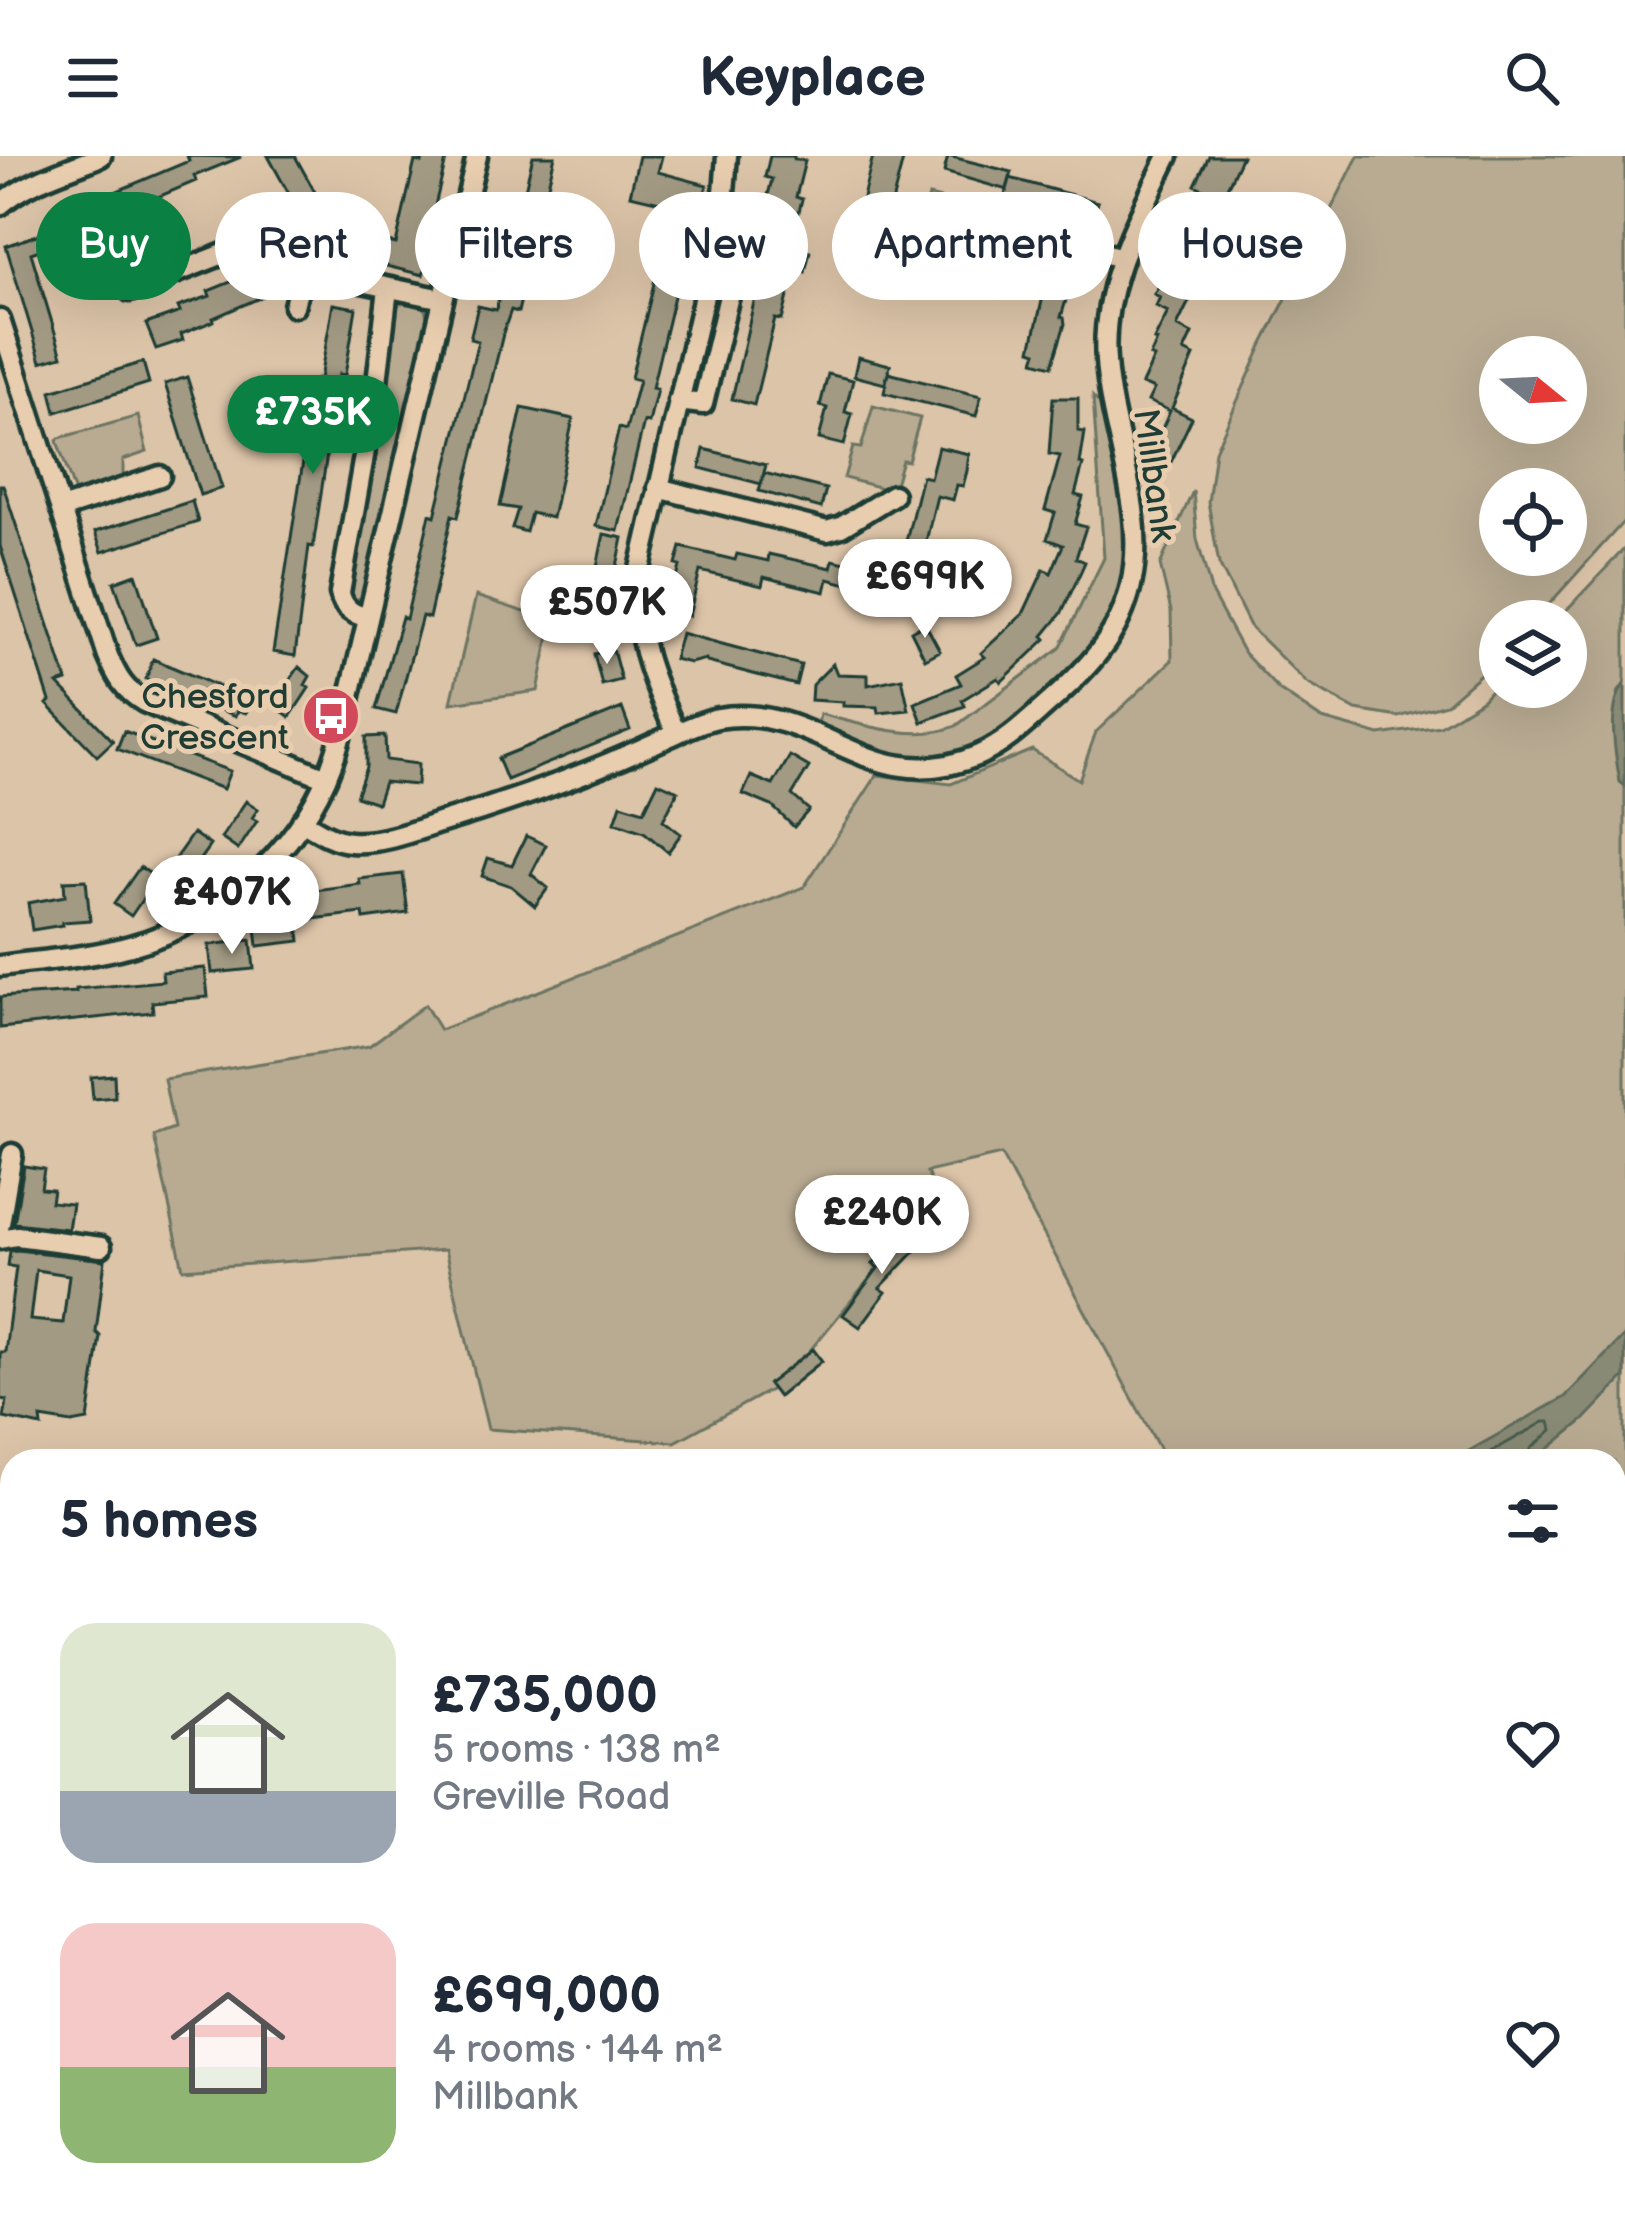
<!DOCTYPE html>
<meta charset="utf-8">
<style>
body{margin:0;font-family:"Balsamiq Sans",sans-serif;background:#f6f6f7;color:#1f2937;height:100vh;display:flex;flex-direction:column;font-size:45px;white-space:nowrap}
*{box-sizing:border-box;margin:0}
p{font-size:39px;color:#747a83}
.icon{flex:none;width:66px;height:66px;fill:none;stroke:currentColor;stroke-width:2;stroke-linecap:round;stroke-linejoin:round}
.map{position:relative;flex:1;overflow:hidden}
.sheet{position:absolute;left:0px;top:1293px;width:1626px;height:768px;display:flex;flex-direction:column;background:#fff;border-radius:36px 36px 0 0;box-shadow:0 12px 48px #0002}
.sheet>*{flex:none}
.banner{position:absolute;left:36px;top:36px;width:1554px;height:108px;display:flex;gap:24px}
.needle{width:78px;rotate:108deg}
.buttons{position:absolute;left:1479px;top:180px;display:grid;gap:24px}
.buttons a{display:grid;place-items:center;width:108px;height:108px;border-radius:50%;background:#fff;box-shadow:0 12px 48px #0002;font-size:60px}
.price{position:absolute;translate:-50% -102px;padding:0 27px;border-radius:42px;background:#fff;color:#222;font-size:39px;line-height:78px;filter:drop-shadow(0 3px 6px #0008)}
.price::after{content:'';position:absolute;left:50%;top:72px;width:36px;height:27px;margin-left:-18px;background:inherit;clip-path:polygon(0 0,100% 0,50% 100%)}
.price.current{background:#0b8043;color:#fff}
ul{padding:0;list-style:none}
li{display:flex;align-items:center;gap:36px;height:300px;padding:0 60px}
li span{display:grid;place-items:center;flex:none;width:336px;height:240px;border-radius:36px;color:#555}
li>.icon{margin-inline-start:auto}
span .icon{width:144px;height:144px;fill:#fffc;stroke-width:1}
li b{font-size:51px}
h2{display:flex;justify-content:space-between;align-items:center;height:144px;padding:0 60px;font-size:51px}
.chip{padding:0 42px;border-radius:54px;background:#fff;box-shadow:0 12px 48px #0002;font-size:42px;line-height:108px}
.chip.current{background:#0b8043;color:#fff}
header{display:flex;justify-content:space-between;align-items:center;height:156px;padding:0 60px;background:#fff;font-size:54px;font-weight:600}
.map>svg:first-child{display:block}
.green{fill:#b9ab92;stroke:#6c7463;stroke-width:3;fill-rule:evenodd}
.water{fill:#898a75;stroke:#5f6b5b;stroke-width:3}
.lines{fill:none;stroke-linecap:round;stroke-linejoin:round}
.shore{stroke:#495c4e;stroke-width:3}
.stream{stroke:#5f6b5b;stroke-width:6}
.building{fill:#a29a83;stroke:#1f3d34;stroke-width:3;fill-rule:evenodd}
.minor-casing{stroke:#1f3d34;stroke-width:27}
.minor{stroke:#e8cdaf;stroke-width:18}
.labels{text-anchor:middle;stroke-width:10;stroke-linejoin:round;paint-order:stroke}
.street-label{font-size:36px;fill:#1f3d34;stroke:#e8cdaf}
.poi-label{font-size:36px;fill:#1f3d34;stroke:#e8cdaf;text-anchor:end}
</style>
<header><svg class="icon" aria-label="menu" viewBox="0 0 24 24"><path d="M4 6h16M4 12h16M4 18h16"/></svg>Keyplace<svg class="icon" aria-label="search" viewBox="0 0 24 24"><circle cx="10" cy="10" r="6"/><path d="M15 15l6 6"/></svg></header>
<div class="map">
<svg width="1625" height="2061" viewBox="0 0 1625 2061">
<rect width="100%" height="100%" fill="#dcc4a8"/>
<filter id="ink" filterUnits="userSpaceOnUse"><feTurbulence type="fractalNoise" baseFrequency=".00833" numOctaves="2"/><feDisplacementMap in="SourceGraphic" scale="24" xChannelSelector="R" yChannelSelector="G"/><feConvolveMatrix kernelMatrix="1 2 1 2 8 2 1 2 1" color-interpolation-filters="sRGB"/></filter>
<g filter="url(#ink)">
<path class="green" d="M1358,0H1625V364L1534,465H1500V501L1446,548L1399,561L1356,554L1307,527L1251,472L1219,408L1208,346L1215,295L1262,190ZM1500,201H1566V267H1500ZM1500,333H1566V399H1500Z
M929,40L997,57L988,93L920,75Z
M405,144L423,145L427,161L364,441L355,444L350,440L351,421L388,219L394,152Z
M1093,241L1101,249L1126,379L1123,422L1110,463L1089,498L1034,550L990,585L942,604L882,601L817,574L820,558C859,568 918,587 956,570L1060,492L1104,402Z
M873,250L920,262L908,305L902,304L893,335L844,322L853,291L861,292Z
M138,260L147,296L123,304V319L118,324L76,340L57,285L59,282Z
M1193,335L1197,383L1212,438L1244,497L1279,534L1322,563L1380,579L1440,570L1483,543L1500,524V531H1566V465H1556L1625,392V527L1617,538L1625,586V2061H945V2049H1614V1305H1166L1001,999L927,1016L937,1041L783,1227L675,1286L488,1273L445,1094L183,1113L154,980L174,973L164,923L369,890L425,849L440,874L804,731L877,619L951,628L1032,594L1079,624L1096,576L1172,504L1171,455L1160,409Z
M476,440L552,465L538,535L451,547Z
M0,1661H12V1739L0,1735Z"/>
<path class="water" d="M1625,527V630L1620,626C1615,596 1606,552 1625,527Z
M1625,1179V1221L1584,1264L1534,1305H1451L1565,1241Z"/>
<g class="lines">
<path class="shore" d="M1475,1305L1544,1266H1550L1552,1274L1531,1293L1528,1305"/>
<path class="stream" d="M941,2061L943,2049"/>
</g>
<path class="building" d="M187,0L241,1L194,20L196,25L56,84L48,64L189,5Z
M268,0H295L337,76L316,87Z
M423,0H447L424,95L429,97L423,119L382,109L381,113L340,103L345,82L386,93L388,86L396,88L415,5L422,7Z
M533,0H555L533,91L541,93L533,132L524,130L518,156L511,154L504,174L458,361L452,359L429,462L422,460L396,558L376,553L402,461L406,463L430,358L435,360L478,185L470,183L478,150L496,154Z
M639,0H662L658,16L707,29L702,49L696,48L652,232L657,233L649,267L644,266L618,375L596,370L619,272L626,274L639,224L631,222L673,49L630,39Z
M770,0H794V3L805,5L796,41L802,43L795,73L803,75L799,92L810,95L805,116L795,113L782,164L775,163L754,249L732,243L773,62L763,60L772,23L765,21Z
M873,0H904L881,90L853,83Z
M948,0L1012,16L1007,34L944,16Z
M1209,0H1242L1222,42L1195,29Z
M1010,22L1098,46L1092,69L1004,43Z
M1208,44L1237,58L1221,92L1214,89L1206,108L1194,102L1181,129L1194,135L1177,170L1192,178L1184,195L1194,200L1172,252L1192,262L1171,306H1165L1150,299L1170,255L1148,245L1154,233L1142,228L1154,202L1150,200L1157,185L1154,184L1168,156L1156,150L1160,141L1154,138L1167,114L1161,112L1187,58L1199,63Z
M43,77L48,91L31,97L62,200L41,206L6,90Z
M881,93L913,102L914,98L1007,122L1001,142L909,117L903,141L886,137L888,127L873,123Z
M253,117L262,141L213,162L214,165L181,178L183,184L156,193L146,168L180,156L178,151L210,140L208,135Z
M1046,127L1069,134L1061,161L1064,162L1065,168L1052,210L1034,205L1037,196L1031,194Z
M333,148L356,152L345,219L339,218L313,391L309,390L295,500L273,496L316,223H320Z
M858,201L890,209L885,228L854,220Z
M143,206L149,227L56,256L51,235Z
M888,217L981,240L976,260L884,237Z
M828,218L853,224L845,256L852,258L844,289L819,283L827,252L820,250Z
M187,221L222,332L200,339L165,228Z
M1053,242H1078V275L1085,276L1080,308L1083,309L1075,339L1083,341L1075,368L1086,371L1076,402L1085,406L1077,424L1061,458L1043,480L1046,483L1001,526L998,522L962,544L965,550L922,566L915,547L961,528L956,519L985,501L981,497L1023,458L1044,413L1051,417L1063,389L1047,383L1055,357L1045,354L1060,300L1049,298Z
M522,252L573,263L552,362L531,357L526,376L512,372L518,353L500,350Z
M938,291L969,298L967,315L963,330L957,329L953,344L937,340L918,418L899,413L922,320L930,322Z
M704,293L766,309L761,328L700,312Z
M764,317L826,333L821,352L759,335Z
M0,329H3L67,525L58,528L113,585L97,600L47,548L50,545L0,390Z
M192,345L198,366L102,396L95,376Z
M604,378L623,382L603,476L584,471Z
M681,391L735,404L737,398L768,405L769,398L831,412L833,404L879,415L883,437L828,423L825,436L764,421L762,430L700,415L689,460L669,455L680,410L676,409Z
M136,418L157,482L136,489L114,426Z
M925,467L940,495L925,503L911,475Z
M681,477L801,509L796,529L707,506L706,503L690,507L674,503Z
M613,494L621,524L602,529L594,498Z
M153,503L251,544L246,557L238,554L236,560L146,523Z
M833,508L837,518L868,519V529L902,522L909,554L879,557L878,551L843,550V546L811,544L812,529Z
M299,511L310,520L305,529L309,532L290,561L273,549Z
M622,552L630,574L507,624L498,602Z
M124,575L230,615L223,633L117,593Z
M385,580L386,604L418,608L417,629L384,626L377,647L356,640L366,611V581Z
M790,600L809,611L792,639L809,654L794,671L772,650L743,638L751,620L773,629Z
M658,626L678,635L663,664L681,678L668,696L644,676L615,666L621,648L644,655Z
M246,645L258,653L252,662L257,665L238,694L221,682Z
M193,677L210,689L184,726L167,714Z
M526,680L546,689L531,718L548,732L535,750L511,730L482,720L488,702L512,709Z
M140,711L157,722L131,760L114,748Z
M403,718L408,757L364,763L363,757L304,764L300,736L360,728L359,723Z
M86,724L90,764L62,766L63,769L32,774L28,747L65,740L64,725Z
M297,757L300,785L258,790L255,762Z
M251,784L254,813L212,817L209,789Z
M205,812L208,841L152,846L153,856L0,872V841L76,836V833L163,825L162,816Z
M114,919L115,941L93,943L91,921Z
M24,1010L44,1013L41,1033L53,1034L51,1046L72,1048L68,1073L14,1067Z
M907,1073L922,1088L880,1132L886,1136L860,1171L843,1159L878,1112L873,1108Z
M17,1094L105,1104L96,1176L100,1180L88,1264L72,1267L41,1262L42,1270L4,1262L7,1244L0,1243V1196H5L16,1111L8,1110L10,1095ZM36,1114L69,1119L63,1167L30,1164Z
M813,1193L822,1205L778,1241L768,1228Z"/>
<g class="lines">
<defs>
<path id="minor" d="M0,49C27,25 68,14 101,0
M997,66L1121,102
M130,135L231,95H245L271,107L443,143
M294,150L303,114
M0,164L108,500C117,521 124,534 144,546L326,622
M678,245L703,248L740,94L741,66L723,48
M658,332L827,375L841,371L893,339
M61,353L160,320
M368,462C353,458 343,453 340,437L377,226L388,132
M676,577C651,520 635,486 638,421L711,110L723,48L727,0
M302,665C317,674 333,685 351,686C380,688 412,676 439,667C518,644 593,616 668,581C684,574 701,565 718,562C819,545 870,646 979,599C1007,587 1028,565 1051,545C1088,512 1120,479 1131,429C1148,354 1111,280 1106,205C1100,131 1137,65 1168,0
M0,810C43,804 88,802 130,790C228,764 315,681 340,582L477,0
M0,1068L12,998
M0,1083L17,1080L101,1091
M0,1841L12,1839
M396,2049L449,2061
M59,2061L63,2049
M265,2061L270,2049
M519,2061L525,2049
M720,2061L722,2049"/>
</defs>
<use href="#minor" class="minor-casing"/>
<use href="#minor" class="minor"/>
</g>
</g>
<defs>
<symbol id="bus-disc" viewBox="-11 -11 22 22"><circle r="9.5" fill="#d1495b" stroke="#e8cdaf"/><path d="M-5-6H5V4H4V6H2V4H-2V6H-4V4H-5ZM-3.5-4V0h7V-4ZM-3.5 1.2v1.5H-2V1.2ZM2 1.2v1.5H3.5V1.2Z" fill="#fff"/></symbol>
</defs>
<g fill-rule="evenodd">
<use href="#bus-disc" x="298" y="527" width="66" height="66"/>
</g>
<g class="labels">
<g class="street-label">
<text transform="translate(1156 319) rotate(82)" y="13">Millbank</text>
</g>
<g class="poi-label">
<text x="289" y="552">Chesford<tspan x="289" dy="41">Crescent</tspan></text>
</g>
</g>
</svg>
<div class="buttons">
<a><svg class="needle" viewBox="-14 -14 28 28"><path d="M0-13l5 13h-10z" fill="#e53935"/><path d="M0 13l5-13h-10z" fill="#747a83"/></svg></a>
<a><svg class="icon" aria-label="locate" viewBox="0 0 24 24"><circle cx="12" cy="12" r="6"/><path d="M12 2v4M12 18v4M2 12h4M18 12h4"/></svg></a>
<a><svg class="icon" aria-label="layers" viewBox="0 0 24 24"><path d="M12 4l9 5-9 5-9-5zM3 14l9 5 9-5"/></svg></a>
</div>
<b class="price current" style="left:313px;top:321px">£735K</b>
<b class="price" style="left:925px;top:485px">£699K</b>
<b class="price" style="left:607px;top:511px">£507K</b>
<b class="price" style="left:232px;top:801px">£407K</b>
<b class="price" style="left:882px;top:1121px">£240K</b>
<div class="banner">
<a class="chip current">Buy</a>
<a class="chip">Rent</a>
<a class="chip">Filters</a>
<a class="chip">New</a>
<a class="chip">Apartment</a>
<a class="chip">House</a>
</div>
<section class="sheet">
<h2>5 homes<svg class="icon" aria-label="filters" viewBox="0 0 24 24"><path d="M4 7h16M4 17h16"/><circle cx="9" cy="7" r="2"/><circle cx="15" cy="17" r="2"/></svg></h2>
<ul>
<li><span style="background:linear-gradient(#dfe7d0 70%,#9aa5b1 0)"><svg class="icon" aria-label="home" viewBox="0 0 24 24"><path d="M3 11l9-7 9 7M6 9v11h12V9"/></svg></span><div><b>£735,000</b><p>5 rooms · 138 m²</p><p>Greville Road</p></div><svg class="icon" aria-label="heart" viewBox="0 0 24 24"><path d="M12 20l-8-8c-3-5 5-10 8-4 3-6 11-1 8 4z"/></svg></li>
<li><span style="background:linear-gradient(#f6c9c9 60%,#8fb573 0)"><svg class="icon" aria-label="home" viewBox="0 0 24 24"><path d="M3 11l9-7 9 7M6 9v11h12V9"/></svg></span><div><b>£699,000</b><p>4 rooms · 144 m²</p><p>Millbank</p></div><svg class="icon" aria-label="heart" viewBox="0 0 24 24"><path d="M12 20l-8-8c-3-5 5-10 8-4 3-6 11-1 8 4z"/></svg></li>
</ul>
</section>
</div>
